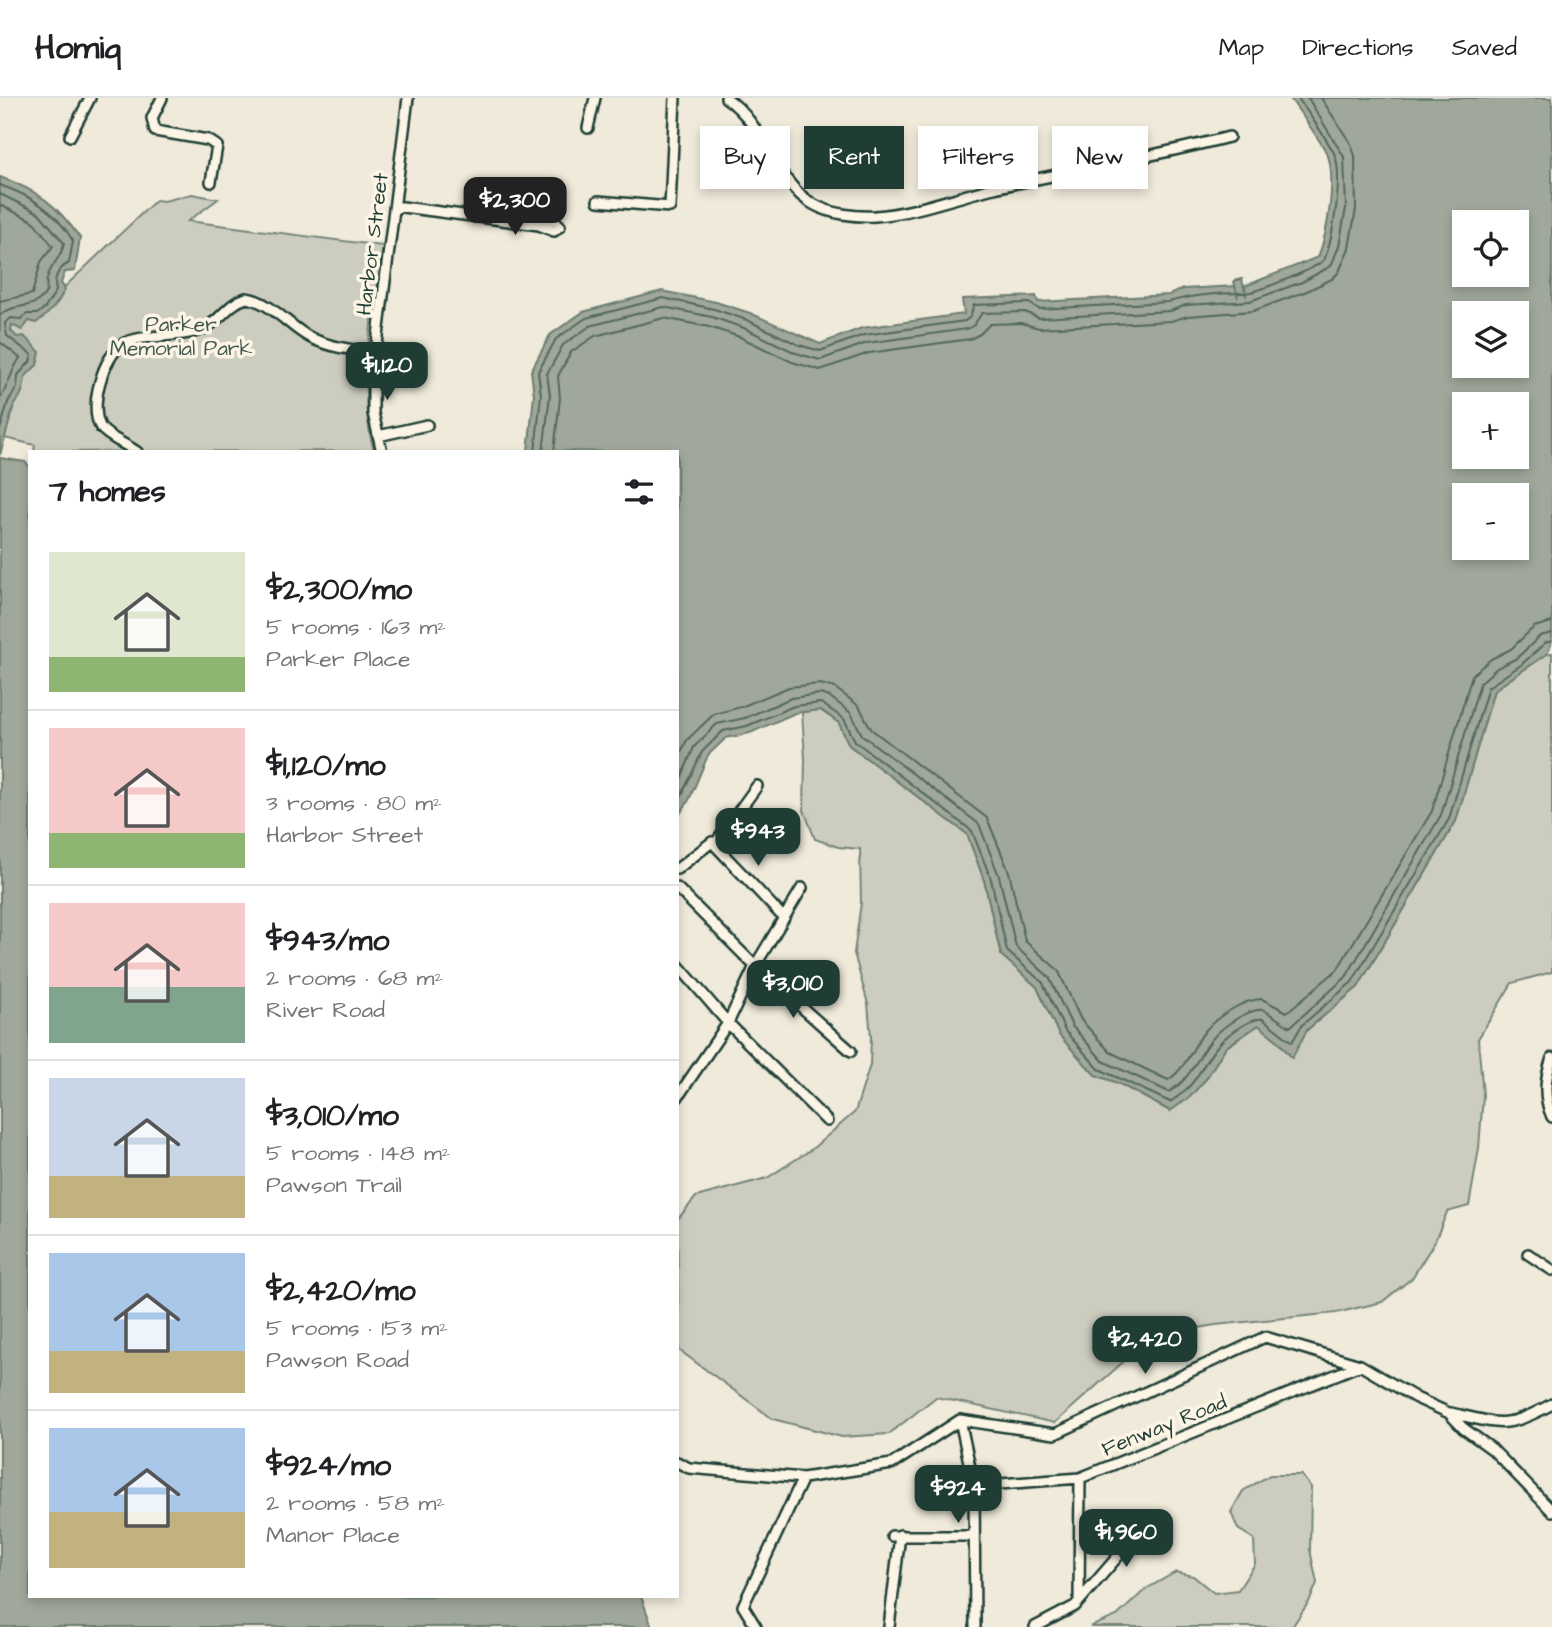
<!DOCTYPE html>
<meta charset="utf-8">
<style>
body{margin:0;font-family:"Architects Daughter",sans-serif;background:#f2f2f2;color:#202124;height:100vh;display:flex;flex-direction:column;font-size:26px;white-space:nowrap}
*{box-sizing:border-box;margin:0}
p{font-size:23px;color:#757577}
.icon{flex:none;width:38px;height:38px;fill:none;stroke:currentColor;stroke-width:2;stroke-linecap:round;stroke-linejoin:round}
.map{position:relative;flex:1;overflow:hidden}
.sheet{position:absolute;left:28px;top:352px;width:651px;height:1148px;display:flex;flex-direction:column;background:#fff;border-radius:0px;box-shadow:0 4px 10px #0003}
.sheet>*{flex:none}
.banner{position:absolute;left:700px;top:28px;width:665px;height:63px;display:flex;gap:14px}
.controls{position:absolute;left:1452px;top:112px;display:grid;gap:14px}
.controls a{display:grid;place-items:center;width:77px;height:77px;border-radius:0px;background:#fff;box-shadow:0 4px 10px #0003;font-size:35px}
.price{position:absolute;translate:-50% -60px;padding:0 16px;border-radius:14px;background:#1f3d34;color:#fff;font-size:23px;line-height:46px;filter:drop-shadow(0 2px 4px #0008)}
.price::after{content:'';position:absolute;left:50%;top:42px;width:21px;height:16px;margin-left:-10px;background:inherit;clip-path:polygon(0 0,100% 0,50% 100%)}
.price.on{background:#222;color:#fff}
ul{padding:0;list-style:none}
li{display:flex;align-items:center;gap:21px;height:175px;padding:0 21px}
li+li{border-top:2px solid #e0e0e0}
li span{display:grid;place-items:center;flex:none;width:196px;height:140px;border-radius:0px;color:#555}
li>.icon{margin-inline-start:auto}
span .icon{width:84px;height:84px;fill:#fffc;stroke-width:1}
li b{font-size:30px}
h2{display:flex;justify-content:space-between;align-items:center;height:84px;padding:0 21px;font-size:30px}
.chip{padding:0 24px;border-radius:0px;background:#fff;box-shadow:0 4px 10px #0003;font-size:24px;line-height:63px}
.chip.on{background:#1f3d34;color:#fff}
header{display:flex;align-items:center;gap:42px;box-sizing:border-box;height:98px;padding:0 35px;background:#fff;border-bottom:2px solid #e0e0e0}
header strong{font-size:33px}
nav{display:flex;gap:38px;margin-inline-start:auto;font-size:24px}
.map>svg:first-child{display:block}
.green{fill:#cccdbf;stroke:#76857a;stroke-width:2}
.water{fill:#9fa89a;stroke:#6c7d71;stroke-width:2;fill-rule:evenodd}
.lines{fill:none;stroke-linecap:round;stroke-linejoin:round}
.shore{stroke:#52685d;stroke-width:2}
.minor-casing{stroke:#1f3d34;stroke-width:14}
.minor{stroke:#fcf5e5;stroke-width:9}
.labels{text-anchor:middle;stroke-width:7;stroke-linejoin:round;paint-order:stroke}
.street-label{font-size:21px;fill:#1f3d34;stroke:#fcf5e5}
.park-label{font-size:21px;fill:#425a50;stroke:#fcf5e5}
</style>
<header>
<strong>Homiq</strong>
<nav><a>Map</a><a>Directions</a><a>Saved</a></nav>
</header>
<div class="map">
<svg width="1552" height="1529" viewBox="0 0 1552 1529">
<rect width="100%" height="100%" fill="#efeada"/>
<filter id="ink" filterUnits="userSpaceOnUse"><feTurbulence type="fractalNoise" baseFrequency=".0143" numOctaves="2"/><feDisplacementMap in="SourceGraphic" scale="14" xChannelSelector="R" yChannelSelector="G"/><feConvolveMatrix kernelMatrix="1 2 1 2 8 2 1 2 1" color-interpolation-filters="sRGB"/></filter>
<g filter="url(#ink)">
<path class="green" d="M192,96L218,101L188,123L383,148C374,215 355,287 374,353L34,354L35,347L0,339L11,228H19L53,200L156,102L164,103Z
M1552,555V874L1512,885L1478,941L1483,997L1479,1050L1469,1108L1447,1114L1435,1143L1412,1180L1382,1204L1336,1215L1215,1227L1151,1239L1055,1325L936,1299L889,1336L842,1339L773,1321L679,1252L677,1122L696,1099L767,1080L812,1051L855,1014L870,967L871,939L868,906L854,855L861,805L860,751L838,749L815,741L804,712L805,661L802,614L820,612L839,625L849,647L967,736L984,782L1001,857L1037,889L1059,937L1095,977L1118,985L1170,1013L1206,981L1225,950L1259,927L1277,942L1292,959L1307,932L1358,889L1456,723L1494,592L1547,556Z
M1270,1377H1301L1311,1389L1310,1452L1317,1485L1310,1502L1292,1529H1090L1117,1518L1146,1491L1176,1474L1193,1478L1214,1495L1238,1492L1255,1466L1254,1441L1238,1431L1231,1414L1243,1393Z"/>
<path class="water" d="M1290,0H1552V543L1547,556L1494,592L1456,723L1358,889L1307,932L1292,960L1277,942L1258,927L1225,950L1206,981L1190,999L1170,1013L1118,985L1095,977L1059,937L1037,889L1001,857L984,782L967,736L849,647L839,625L821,612L795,615L750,635L726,640L708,657L689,702L677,720V354L528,353L534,297L531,273L550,237L583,214L662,193L716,204L750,215L820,246L862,230L964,216L962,201L1036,198L1038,204L1169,197L1183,191L1235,188L1238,200L1234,183L1242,181L1246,199L1245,188L1318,159C1328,135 1335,86 1329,61C1325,47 1299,14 1290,0ZM1465,124H1517V177H1465ZM1465,215H1517V268H1465ZM1517,306V359H1465V306ZM1465,397H1517V450H1465Z
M0,79C39,93 57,107 80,140L75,173L65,174L61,185L65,191C58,206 50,215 36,225L29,223L22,232L12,227L11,233L17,239L24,238L40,254L37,267L25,279C24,290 22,298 14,307L0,357Z
M0,360L25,364L30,369V1498H638L642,1501L652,1529H0Z"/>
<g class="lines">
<path class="shore" d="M0,87C31,98 56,113 73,143L69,165C58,171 53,179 56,193L45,210L37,216H27L21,221L11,220L5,225L7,238L32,257L30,264L18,277L17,289L8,304L0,332
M0,96L39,115L64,145C61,164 43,171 47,193C33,215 17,203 0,217
M0,107L33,123L53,148L41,164L32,196L0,203
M0,244L20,260C10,274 10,286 0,300
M535,354L541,297L538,274L556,241L586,220L663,200L714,211L747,222L799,247L820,253L864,237L965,223L970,219L974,207L1029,205L1039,211L1169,204C1192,197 1220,195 1244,195C1256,195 1315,171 1324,162C1333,140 1344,77 1334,55C1324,36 1310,18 1298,0
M543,354L550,297L547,276L563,247L590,228L663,209L712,219L744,230L796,255L820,262L867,245L967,231L974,227L982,215L1025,214L1039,220L1170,213L1186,207L1250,203L1302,184L1331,168L1339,148L1346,110L1344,59L1308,0
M554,354L560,300L558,278L571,254L595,238L664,220L709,229L740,239L792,264L820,272L869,255L970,241L980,236L990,226L1021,225L1039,230L1171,223L1188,218L1253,213L1307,193L1332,181L1339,174L1349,150L1356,111L1355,58L1351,46L1321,0
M677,662L687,642L714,616L741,609L789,589L820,586L835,590L859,608L871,631L987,720L1009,774L1025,843L1058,872L1081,922L1110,954L1168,982C1186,971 1192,949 1205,933C1216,919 1244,901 1262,901L1287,914L1337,872L1432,713L1472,577L1491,561L1511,551L1534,529L1552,524
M677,690L694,649L717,626L745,620L791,600L820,596L830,599L851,615L862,637L979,726L999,778L1016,849L1049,879L1072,928L1103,963L1169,994C1191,981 1197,959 1213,940C1223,928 1249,910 1264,912L1290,929L1346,879L1441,717L1480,585L1497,570L1517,560L1540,538L1552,535
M677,707L702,654L723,633L747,628L794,608L821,605L844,621L855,643L972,733L991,781L1007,853L1043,885L1065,933L1099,971L1170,1004C1201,985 1199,967 1220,945C1228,936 1252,919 1263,921L1292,944L1302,927L1352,884L1449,721L1488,589L1521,567L1545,545L1552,543"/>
<defs>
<path id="minor" d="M162,0L152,20L155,33L208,42L217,48L211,84
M726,0C765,26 774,84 813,106C830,116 856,119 875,118C915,115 955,99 994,90C1073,73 1151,59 1229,39
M588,30L595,0
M70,38L90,0
M598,103L670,109L675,0
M395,108L539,127L554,133L560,128L554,122L539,127
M378,338L427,327
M137,354C126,346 109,340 101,330C88,310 103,258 123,246C141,235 181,241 203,231C220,224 227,206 246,200C271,203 289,229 311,240C332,250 354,252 376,255
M382,354L373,315V278L408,0
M715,746L757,688
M677,771L712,744L783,819
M677,790L755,868L851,953
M677,866L728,925L827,1023
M1552,960C1545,981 1543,999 1552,1019
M677,1000L728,925L755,868L802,790
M1528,1156L1552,1172
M1451,1315C1500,1326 1506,1332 1552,1306
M960,1322L974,1388L975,1529
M677,1364L689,1370L803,1380L892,1366L960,1322L1055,1336L1265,1239L1360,1267L1416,1300L1449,1315L1463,1330L1492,1351L1552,1413
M974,1388L1080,1380L1360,1267
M892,1438H973
M1079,1503L1080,1380
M756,1529L743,1508L803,1380
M889,1529L900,1437
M1035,1529L1075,1508L1151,1420"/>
</defs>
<use href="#minor" class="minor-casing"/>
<use href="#minor" class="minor"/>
</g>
</g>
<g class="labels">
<g class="street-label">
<text transform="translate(372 146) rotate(-83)" y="7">Harbor Street</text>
<text transform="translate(1164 1327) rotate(-22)" y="7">Fenway Road</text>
</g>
<g class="park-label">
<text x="181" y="233">Parker<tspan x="181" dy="24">Memorial Park</tspan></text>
</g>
</g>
</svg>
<div class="controls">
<a><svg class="icon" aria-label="locate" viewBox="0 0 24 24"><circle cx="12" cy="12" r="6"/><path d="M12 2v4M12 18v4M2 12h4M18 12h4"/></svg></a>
<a><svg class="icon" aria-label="layers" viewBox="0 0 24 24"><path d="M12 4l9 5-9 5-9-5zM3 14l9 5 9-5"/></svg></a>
<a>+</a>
<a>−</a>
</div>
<b class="price on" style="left:515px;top:139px">$2,300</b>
<b class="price" style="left:387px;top:304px">$1,120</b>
<b class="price" style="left:758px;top:770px">$943</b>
<b class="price" style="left:793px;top:922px">$3,010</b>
<b class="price" style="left:1145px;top:1278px">$2,420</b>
<b class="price" style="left:958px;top:1427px">$924</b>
<b class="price" style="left:1126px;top:1471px">$1,960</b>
<div class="banner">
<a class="chip">Buy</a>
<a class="chip on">Rent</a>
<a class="chip">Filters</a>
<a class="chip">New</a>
</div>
<section class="sheet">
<h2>7 homes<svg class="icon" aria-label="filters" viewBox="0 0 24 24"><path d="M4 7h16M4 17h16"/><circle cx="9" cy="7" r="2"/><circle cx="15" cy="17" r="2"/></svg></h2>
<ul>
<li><span style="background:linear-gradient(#dfe7d0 75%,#8fb573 0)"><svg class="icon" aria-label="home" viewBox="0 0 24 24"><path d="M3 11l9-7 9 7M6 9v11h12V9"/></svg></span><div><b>$2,300/mo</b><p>5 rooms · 163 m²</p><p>Parker Place</p></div></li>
<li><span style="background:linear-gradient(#f6c9c9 75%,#8fb573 0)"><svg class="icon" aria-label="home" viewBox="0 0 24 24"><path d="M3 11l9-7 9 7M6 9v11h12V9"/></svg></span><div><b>$1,120/mo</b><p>3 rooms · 80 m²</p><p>Harbor Street</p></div></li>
<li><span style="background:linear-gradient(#f6c9c9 60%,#7fa58c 0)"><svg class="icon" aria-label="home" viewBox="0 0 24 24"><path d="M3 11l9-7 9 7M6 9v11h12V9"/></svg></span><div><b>$943/mo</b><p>2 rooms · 68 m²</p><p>River Road</p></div></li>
<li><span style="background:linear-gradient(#c9d6e8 70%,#c2b280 0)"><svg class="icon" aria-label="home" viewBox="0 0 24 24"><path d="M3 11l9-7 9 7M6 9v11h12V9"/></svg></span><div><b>$3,010/mo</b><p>5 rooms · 148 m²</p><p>Pawson Trail</p></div></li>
<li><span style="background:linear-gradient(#a9c7e8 70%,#c2b280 0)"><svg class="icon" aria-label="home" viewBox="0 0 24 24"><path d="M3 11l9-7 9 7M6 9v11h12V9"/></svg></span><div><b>$2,420/mo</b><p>5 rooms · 153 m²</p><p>Pawson Road</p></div></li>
<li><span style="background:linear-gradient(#a9c7e8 60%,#c2b280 0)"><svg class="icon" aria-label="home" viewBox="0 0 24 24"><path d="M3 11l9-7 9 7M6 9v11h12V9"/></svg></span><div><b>$924/mo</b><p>2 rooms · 58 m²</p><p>Manor Place</p></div></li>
</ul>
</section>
</div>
